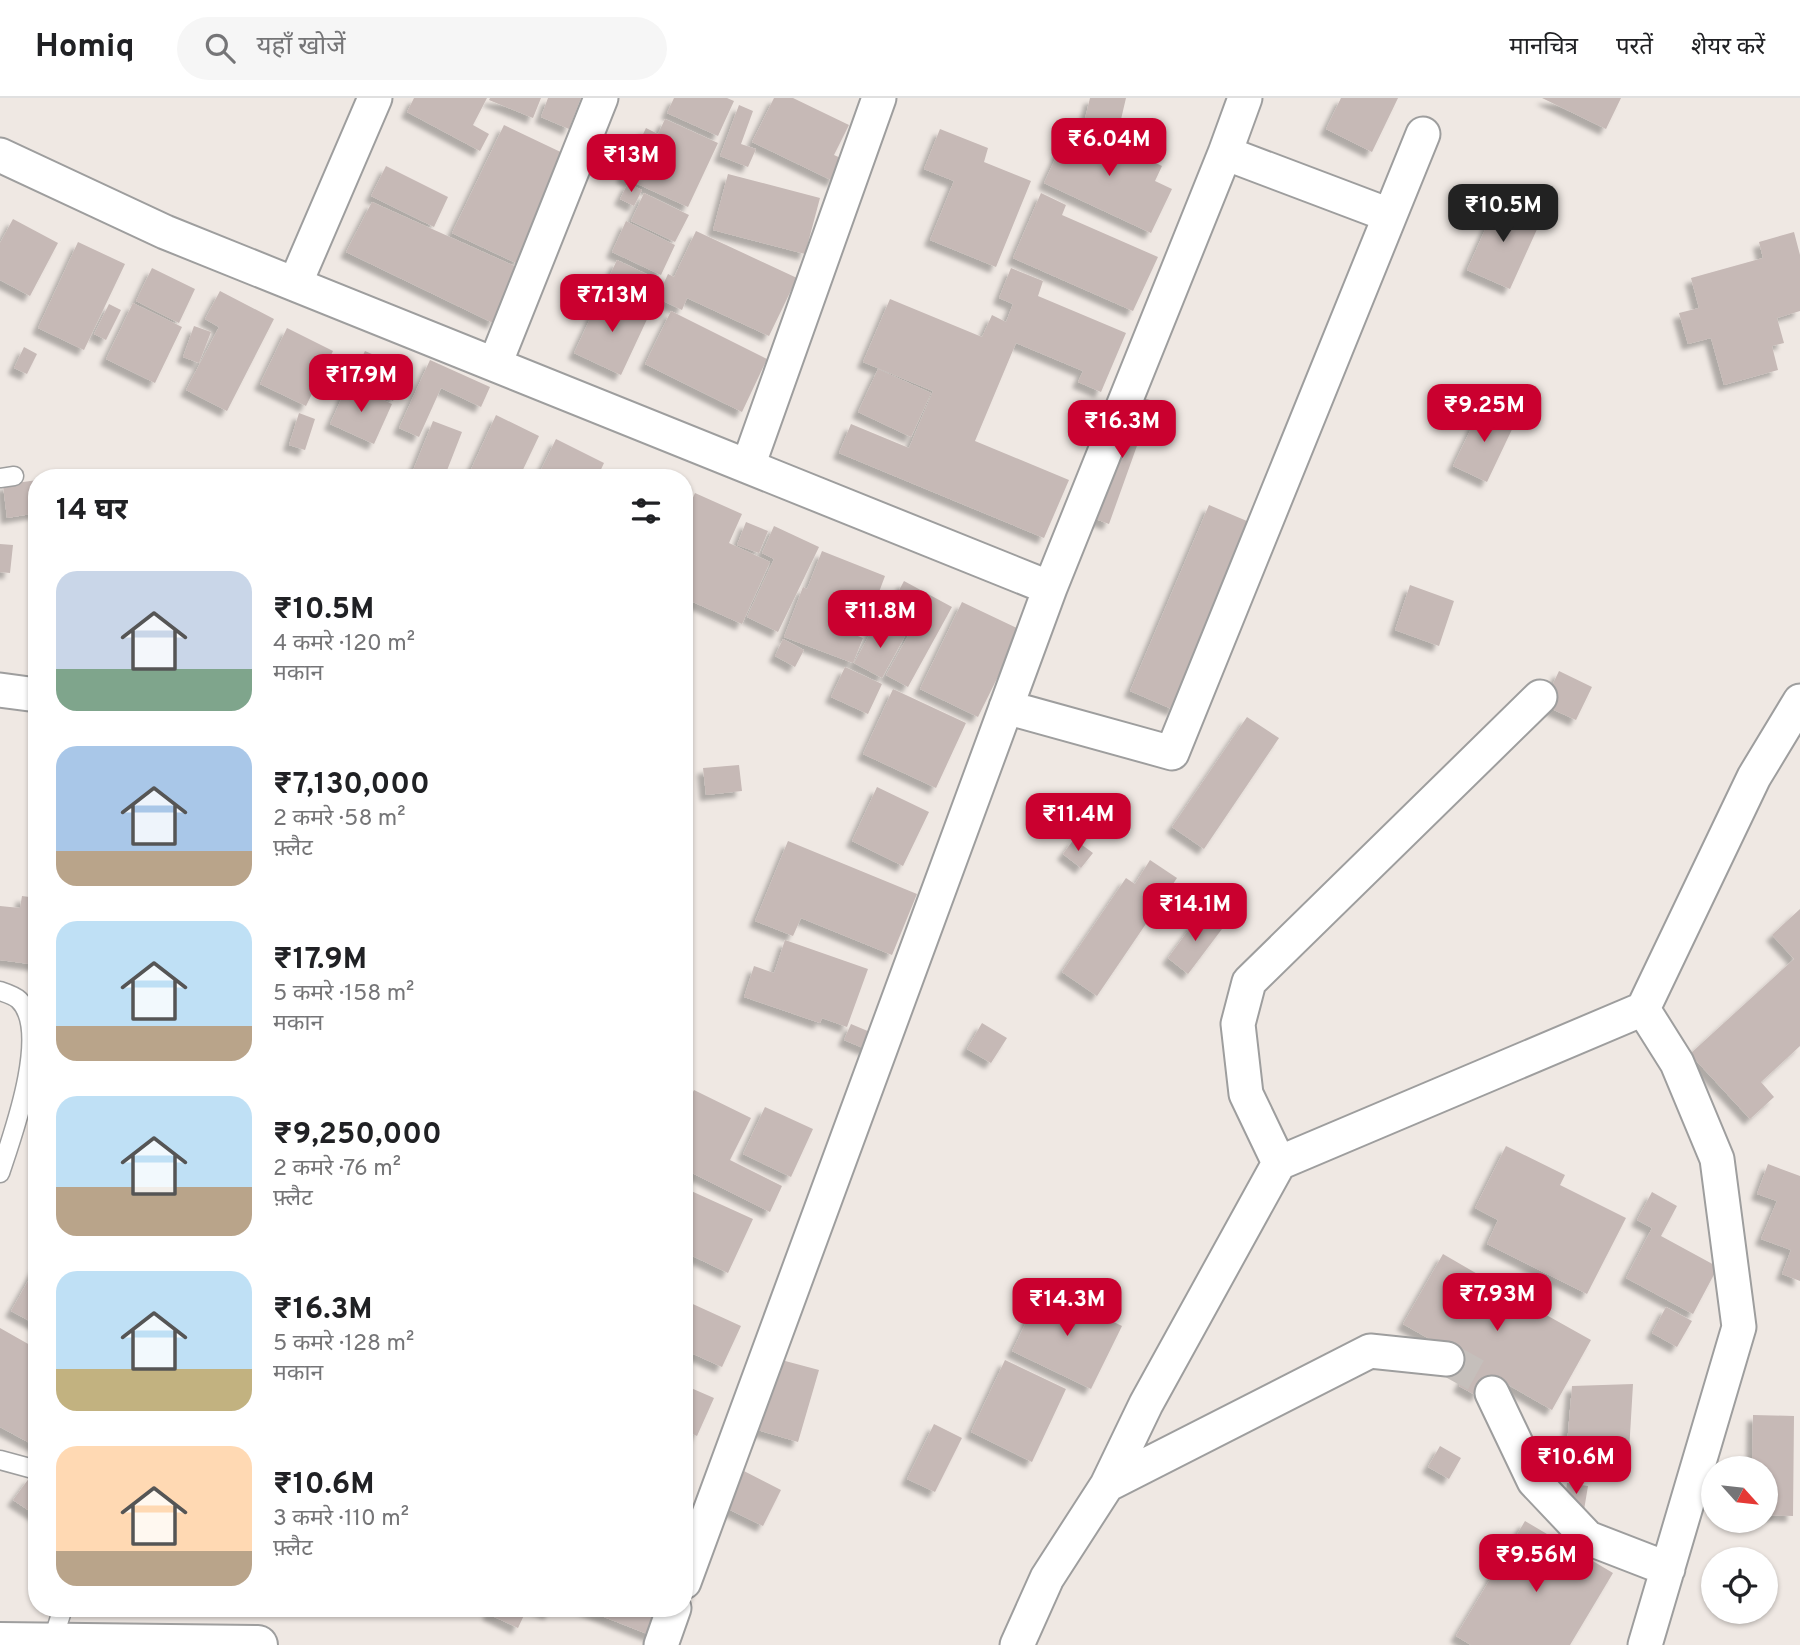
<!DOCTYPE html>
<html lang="hi">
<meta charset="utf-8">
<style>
body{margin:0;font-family:Overpass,"Noto Sans Devanagari",sans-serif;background:#f6f6f6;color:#202124;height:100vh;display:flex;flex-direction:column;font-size:26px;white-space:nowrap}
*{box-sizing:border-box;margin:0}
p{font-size:23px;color:#757577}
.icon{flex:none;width:38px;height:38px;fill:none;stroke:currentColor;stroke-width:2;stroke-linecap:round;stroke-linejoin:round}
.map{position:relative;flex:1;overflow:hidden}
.panel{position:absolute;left:28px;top:371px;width:665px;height:1148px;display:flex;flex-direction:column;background:#fff;border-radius:28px;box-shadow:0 2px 5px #0004}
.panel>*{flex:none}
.needle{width:46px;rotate:117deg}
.buttons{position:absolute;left:1701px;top:1358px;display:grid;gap:14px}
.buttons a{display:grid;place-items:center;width:77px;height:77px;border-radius:50%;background:#fff;box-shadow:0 2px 5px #0004;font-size:35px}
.price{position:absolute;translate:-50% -60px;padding:0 16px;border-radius:14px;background:#ca002f;color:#fff;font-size:23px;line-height:46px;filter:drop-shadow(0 2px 4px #0008)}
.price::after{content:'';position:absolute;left:50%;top:42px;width:21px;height:16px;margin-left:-10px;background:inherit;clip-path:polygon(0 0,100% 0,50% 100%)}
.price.on{background:#222;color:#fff}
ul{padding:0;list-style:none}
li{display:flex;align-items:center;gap:21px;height:175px;padding:0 28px}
li span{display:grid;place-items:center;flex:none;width:196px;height:140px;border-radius:21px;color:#555}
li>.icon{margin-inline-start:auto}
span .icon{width:84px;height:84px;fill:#fffc;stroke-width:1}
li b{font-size:30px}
h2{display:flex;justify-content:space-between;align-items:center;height:84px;padding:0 28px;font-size:30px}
header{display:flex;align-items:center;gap:42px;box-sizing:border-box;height:98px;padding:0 35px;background:#fff;border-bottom:2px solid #e0e0e0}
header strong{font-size:33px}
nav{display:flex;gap:38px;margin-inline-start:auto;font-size:24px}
.search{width:490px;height:63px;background:#f6f6f6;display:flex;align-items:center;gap:18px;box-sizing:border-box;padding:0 24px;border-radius:38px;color:#757577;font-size:26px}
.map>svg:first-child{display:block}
.building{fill:#c6b9b6;filter:url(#shadow)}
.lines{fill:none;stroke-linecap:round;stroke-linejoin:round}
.minor-tunnel{stroke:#c5bfbb;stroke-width:33;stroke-dasharray:33 17;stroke-linecap:butt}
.service-casing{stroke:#9e9e9e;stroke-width:21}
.minor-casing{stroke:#9e9e9e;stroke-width:37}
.tertiary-casing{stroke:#9e9e9e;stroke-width:42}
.service{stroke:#fff;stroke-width:18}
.minor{stroke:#fff;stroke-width:33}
.tertiary{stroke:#fff;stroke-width:38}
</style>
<header>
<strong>Homiq</strong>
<div class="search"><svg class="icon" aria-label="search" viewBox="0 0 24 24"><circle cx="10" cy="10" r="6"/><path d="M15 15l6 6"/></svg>यहाँ खोजें</div>
<nav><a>मानचित्र</a><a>परतें</a><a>शेयर करें</a></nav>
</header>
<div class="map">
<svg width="1800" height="1547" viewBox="0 0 1800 1547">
<defs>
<filter id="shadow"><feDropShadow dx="-6" dy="6" stdDeviation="2" flood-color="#0004"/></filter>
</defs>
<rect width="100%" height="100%" fill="#efe8e3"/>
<path class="building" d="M414,0H487L473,27L489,36L480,53L407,14Z
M490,0H541L533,20L489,2Z
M548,0H581L569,31L541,19Z
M674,0H727L734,3L718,38L667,15Z
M774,0H793L849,27L834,57L843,61L833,83L752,44Z
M1090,0H1126L1118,34L1084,25Z
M1341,0H1398L1372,54L1326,31Z
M1542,0H1621L1606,31Z
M739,7L753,13L741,46L756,51L748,69L720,58Z
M665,21L718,45L688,109L622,79L646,30L658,36Z
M1072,25L1162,68L1155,83L1172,91L1151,135L1044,85Z
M504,27L569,58L518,166L452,135Z
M940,31L988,50L984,64L1031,83L996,169L930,142L954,83L924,71Z
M386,68L448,99L434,129L371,98Z
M728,76L820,100L805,156L713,132Z
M628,85L642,92L634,108L620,101Z
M644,95L689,117L675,144L631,123Z
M1041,95L1066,107L1062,117L1158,159L1133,213L1013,160Z
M1501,96L1520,104L1514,118L1538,129L1510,191L1467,172Z
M372,104L519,170L493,225L346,154Z
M13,121L58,145L30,198L0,182V145Z
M626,123L675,147L661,177L612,154Z
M696,133L797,180L769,238L687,200L682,212L657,200L668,176L674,179Z
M1794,134L1800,157V213L1777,220L1784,245L1772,248L1778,272L1724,287L1711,240L1688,246L1679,215L1699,210L1691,180L1763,160L1759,144Z
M78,144L125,166L84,252L38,230Z
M617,162L659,182L644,212L603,192Z
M152,170L195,191L179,225L136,203Z
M1011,170L1043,183L1038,198L1126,235L1101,294L1078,284L1083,273L1016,245L975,343L1069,382L1044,440L839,355L851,326L909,350L933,293L863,264L890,201L982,239L992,217L1006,224L1013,206L999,200Z
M220,193L274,221L227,313L186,292L219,229L205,221Z
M602,195L649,217L621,277L574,255Z
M133,205L182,229L155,285L106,261Z
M109,206L121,212L106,242L94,236Z
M671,213L767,261L742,314L645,266Z
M194,228L211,234L199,265L183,259Z
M287,230L333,253L306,308L260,286Z
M24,249L37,256L27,276L14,270Z
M365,253L381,260L375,272L401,284L393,303L350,283Z
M430,262L490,289L481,309L441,290L419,339L399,330Z
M878,271L931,295L911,339L858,314Z
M348,286L392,306L374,346L330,326Z
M1135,297L1153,303L1109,426L1090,419Z
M1482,308L1515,325L1487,384L1453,368Z
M299,315L315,321L305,352L289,347Z
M496,317L539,338L519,380H467Z
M433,323L462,334L444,380H410Z
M556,341L604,365L597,380H537Z
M37,382V415L7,420L3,387Z
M695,395L742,416L729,445L770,464L742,526L684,500V420Z
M1209,407L1254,426L1174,612L1130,593Z
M746,424L768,433L759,455L737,447Z
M774,428L819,449L778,534L747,519L774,461L762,455Z
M0,446L13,447L10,475L0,474Z
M822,453L885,478L870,518L858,513L850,535L863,540L853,565L784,539L803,489L807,491Z
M904,483L952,509L908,589L886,577L908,538L882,524Z
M1410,487L1454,503L1439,548L1395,532Z
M962,504L1021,532L978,619L920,591Z
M877,523L905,538L882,580L854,565Z
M783,541L804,552L795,569L775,558Z
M845,569L882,586L868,616L831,599Z
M1559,573L1592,589L1576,622L1543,607Z
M893,591L966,625L936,690L863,656Z
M1247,619L1279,640L1204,751L1172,729Z
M739,667L742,693L706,697L703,670Z
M877,689L929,714L903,768L852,743Z
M1074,741L1093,755L1081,770L1063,756Z
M788,743L917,796L892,857L801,820L793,838L755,823Z
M1150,762L1177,780L1097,898L1062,874L1126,780L1135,786Z
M22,798L37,800V867L0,862V808L20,810Z
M1800,811V948L1761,984L1774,999L1750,1021L1690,956L1794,861L1772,837Z
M1201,815L1222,831L1188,876L1168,860Z
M785,842L868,871L847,929L822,920L820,925L744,899L754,868L774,875Z
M982,925L1007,940L991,965L967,951Z
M851,926L882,939L875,955L844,942Z
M694,992L751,1020L730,1062L782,1088L770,1114L684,1071V1047L691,1033L684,1030V1011Z
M765,1009L813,1031L791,1079L743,1056Z
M1506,1048L1565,1077L1560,1087L1626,1120L1587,1196L1487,1146L1498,1122L1475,1110Z
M1768,1066L1800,1078V1183L1782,1176L1791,1152L1761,1141L1777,1103L1757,1096Z
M689,1092L753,1121L728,1175L684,1154V1103Z
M1652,1094L1677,1108L1661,1138L1718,1169L1693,1216L1626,1180L1652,1130L1637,1122Z
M1443,1156L1505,1192L1512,1181L1539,1196L1532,1209L1591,1242L1552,1312L1489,1276L1477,1298L1459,1288L1472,1265L1403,1226Z
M37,1167V1227L11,1213Z
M1043,1190L1122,1228L1091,1291L1012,1253Z
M684,1202L741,1228L722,1269L689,1254L684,1265Z
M1666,1209L1692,1223L1677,1249L1652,1235Z
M0,1230L37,1251V1349L0,1329Z
M774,1260L819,1272L798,1344L754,1331Z
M1005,1262L1066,1291L1032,1364L971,1334Z
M1633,1286L1629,1354L1566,1358L1572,1288Z
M684,1287L714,1300L697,1338L684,1332Z
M1753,1317L1794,1318L1793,1418L1766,1417V1370H1752Z
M934,1326L962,1340L935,1394L907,1381Z
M1440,1348L1461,1360L1449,1381L1428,1369Z
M742,1372L781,1392L763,1428L724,1409Z
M30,1379L37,1383V1418L13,1402Z
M1567,1385L1588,1388L1584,1412L1564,1409Z
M1525,1423L1613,1475L1570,1547H1471L1456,1538Z
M491,1510H514L525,1515L518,1530L488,1516Z
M535,1510H553L550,1516Z
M581,1510H666L655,1539Z"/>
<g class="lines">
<path class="minor-tunnel" d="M1447,1261L1476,1277L1492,1295"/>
<defs>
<path id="service" d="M0,380L14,378
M0,893C6,895 15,898 19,902C51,933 12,1039 0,1075
M0,1362L37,1372
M52,1544L63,1510"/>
<path id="minor" d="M1225,55L1389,117
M0,57L165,134L1050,490L684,1484
M295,186L375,0
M495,266L601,0
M748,368L879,0
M1050,490L1225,55L1245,0
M0,592L37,597
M1006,609L1172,655L1423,36
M1279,1065L1643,911
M1492,1295L1534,1383L1588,1440L1668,1471
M1107,1387L1370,1253L1447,1261
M661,1547L674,1510
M1017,1547L1047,1480L1107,1387L1146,1306L1279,1065L1246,996L1238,926L1249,884L1540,599
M1645,1547L1739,1229L1717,1061L1677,965L1643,911L1754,679L1800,603"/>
<path id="tertiary" d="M0,1544L258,1547"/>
</defs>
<use href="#service" class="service-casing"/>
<use href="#minor" class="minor-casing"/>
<use href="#tertiary" class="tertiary-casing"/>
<use href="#service" class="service"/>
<use href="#minor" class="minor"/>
<use href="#tertiary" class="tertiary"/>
</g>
</svg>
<div class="buttons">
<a><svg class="needle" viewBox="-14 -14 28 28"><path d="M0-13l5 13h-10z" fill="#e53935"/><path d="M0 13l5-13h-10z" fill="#757577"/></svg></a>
<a><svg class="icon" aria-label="locate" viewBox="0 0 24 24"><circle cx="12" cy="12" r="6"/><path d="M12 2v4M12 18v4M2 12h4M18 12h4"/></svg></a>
</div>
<b class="price" style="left:1109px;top:80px">₹6.04M</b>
<b class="price" style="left:631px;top:96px">₹13M</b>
<b class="price on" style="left:1503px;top:146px">₹10.5M</b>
<b class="price" style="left:612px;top:236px">₹7.13M</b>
<b class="price" style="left:361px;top:316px">₹17.9M</b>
<b class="price" style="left:1484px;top:346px">₹9.25M</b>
<b class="price" style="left:1122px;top:362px">₹16.3M</b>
<b class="price" style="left:880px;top:552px">₹11.8M</b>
<b class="price" style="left:1078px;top:755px">₹11.4M</b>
<b class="price" style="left:1195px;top:845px">₹14.1M</b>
<b class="price" style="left:1497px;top:1235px">₹7.93M</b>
<b class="price" style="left:1067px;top:1240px">₹14.3M</b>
<b class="price" style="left:1576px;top:1398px">₹10.6M</b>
<b class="price" style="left:1536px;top:1496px">₹9.56M</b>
<section class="panel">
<h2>14 घर<svg class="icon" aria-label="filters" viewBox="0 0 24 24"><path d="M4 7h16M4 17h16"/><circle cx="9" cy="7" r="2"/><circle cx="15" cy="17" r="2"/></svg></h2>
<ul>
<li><span style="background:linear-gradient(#c9d6e8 70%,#7fa58c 0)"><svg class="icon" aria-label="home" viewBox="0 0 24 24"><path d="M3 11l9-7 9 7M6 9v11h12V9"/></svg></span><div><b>₹10.5M</b><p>4 कमरे · 120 m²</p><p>मकान</p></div></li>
<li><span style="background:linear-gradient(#a9c7e8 75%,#b9a48a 0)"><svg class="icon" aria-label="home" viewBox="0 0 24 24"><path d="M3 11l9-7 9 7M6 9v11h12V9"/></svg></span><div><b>₹7,130,000</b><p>2 कमरे · 58 m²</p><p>फ़्लैट</p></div></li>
<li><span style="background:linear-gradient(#bfe0f5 75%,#b9a48a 0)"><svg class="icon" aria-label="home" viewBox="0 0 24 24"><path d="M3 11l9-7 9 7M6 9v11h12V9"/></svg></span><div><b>₹17.9M</b><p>5 कमरे · 158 m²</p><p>मकान</p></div></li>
<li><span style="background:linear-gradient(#bfe0f5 65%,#b9a48a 0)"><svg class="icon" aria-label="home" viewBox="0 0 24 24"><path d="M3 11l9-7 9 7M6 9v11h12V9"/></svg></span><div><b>₹9,250,000</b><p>2 कमरे · 76 m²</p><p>फ़्लैट</p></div></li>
<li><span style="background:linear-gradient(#bfe0f5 70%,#c2b280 0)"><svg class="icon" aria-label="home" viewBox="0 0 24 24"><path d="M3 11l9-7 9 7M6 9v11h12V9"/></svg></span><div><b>₹16.3M</b><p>5 कमरे · 128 m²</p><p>मकान</p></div></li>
<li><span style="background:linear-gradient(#ffd9b3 75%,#b9a48a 0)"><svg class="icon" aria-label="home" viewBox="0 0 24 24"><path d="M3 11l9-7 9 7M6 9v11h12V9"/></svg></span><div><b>₹10.6M</b><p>3 कमरे · 110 m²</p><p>फ़्लैट</p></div></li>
</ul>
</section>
</div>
